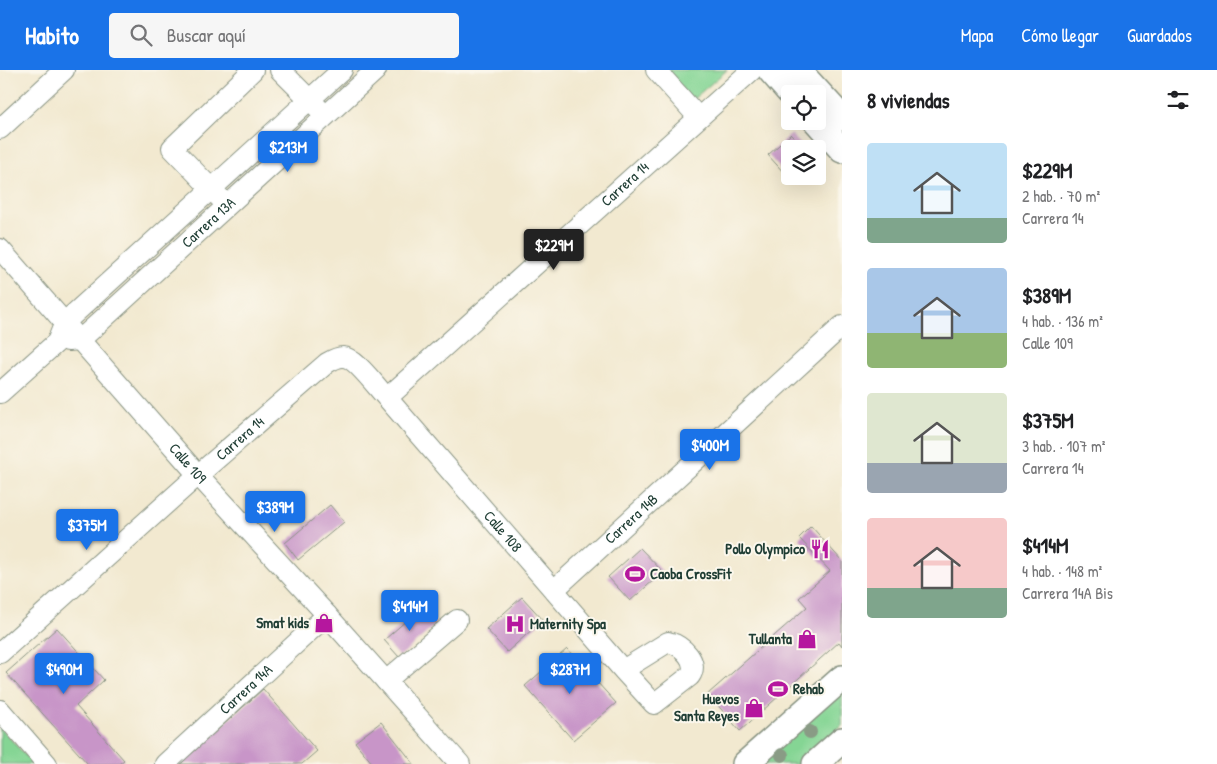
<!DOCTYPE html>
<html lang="es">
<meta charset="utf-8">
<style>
body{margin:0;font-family:"Patrick Hand",sans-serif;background:#f6f6f6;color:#202124;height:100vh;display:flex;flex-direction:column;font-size:19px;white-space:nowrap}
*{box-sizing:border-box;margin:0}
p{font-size:16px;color:#757577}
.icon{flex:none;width:28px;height:28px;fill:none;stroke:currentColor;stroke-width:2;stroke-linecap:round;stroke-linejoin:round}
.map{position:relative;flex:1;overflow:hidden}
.panel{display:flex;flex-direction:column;background:#fff;width:375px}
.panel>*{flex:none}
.tools{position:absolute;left:781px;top:15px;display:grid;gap:10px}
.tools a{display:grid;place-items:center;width:45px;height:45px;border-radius:5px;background:#fff;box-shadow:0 5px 20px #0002;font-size:25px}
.price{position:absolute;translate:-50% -42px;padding:0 11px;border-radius:5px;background:#1a73e8;color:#fff;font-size:16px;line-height:32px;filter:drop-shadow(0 1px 2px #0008)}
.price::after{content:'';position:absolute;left:50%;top:30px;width:15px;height:11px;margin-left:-8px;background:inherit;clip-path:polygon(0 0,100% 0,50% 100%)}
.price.active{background:#222;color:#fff}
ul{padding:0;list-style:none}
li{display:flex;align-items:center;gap:15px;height:125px;padding:0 25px}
li span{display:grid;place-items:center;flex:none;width:140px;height:100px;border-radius:5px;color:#555}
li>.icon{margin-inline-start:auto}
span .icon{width:60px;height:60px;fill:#fffc;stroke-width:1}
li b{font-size:21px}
h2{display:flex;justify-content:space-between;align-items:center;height:60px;padding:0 25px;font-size:21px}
header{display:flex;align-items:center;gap:30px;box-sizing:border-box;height:70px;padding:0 25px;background:#1a73e8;color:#fff}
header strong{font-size:24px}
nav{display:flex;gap:28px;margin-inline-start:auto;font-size:18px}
.search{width:350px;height:45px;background:#f6f6f6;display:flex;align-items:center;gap:12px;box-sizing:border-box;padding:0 18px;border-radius:5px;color:#757577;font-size:19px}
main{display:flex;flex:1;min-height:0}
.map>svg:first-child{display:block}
.green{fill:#85d594;stroke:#528964}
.building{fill:#c895c8}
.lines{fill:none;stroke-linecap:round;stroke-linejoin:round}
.minor-casing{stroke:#889382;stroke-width:22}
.major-casing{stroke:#889382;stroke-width:28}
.minor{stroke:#fff;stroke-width:20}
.major{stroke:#fff;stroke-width:25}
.tree{fill:#899b85}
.labels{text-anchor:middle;stroke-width:4;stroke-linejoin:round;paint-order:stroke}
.street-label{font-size:15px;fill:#1f3d34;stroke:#fbf7ec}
.poi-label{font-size:15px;font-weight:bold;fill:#1f3d34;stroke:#fbf7ec;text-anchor:end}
</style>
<header>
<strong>Habito</strong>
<div class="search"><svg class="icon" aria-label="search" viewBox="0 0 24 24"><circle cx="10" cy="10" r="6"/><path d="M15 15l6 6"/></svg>Buscar aquí</div>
<nav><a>Mapa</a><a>Cómo llegar</a><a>Guardados</a></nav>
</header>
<main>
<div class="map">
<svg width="842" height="694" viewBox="0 0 842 694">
<rect width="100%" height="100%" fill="#fbf7ec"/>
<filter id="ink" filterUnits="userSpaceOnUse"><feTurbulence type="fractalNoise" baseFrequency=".02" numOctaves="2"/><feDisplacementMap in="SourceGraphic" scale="10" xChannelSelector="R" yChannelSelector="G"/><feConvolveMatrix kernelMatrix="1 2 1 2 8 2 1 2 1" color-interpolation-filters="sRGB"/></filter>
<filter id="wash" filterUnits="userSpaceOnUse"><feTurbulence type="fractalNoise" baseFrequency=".0096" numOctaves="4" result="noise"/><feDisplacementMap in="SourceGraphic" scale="20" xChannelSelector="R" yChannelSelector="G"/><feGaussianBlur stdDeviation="1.12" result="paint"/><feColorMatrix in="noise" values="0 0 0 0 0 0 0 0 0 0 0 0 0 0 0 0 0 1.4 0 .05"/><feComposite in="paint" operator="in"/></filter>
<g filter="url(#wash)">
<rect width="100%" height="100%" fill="#f2e9d0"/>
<path class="green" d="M665,0H727L692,30Z
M842,618V656L799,694H758Z
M0,657L33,694H0Z"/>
<g id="blocks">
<path class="building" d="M791,64L805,79H790V99L785,104L768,85Z
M330,435L344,452L298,490L285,473Z
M811,456L842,491V576L839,572L740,661L708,624L807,537L799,528L830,501L799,468Z
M640,478L663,502L630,531L608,507Z
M522,527L543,550L507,582L486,559Z
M422,537L437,554L399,587L384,570Z
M57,558L104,610L76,636L124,690L119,694H88L6,603Z
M567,579L616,633L573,670L525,616Z
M263,619L317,681L302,694H180Z
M381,652L414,694H373L355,672Z"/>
</g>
</g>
<g filter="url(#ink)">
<use href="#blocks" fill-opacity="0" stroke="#889382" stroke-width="1"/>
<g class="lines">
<defs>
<g id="minor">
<path d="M280,0L319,39"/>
<path d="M656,0L698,47"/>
<path d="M0,59L64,0"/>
<path d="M221,129L172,78L253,0"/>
<path id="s1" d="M0,179L198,405L327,545L460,694"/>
<path id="s2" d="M68,271L80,270L376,0"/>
<path d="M0,323L57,272L65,252L342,0"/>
<path id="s3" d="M387,328L752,0"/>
<path id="s4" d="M554,520L842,256"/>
<path id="s5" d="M0,583L198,405L327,293C332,290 337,287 343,287C355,287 378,319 387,328L623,600L654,634L690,606C700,592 682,575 668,572L623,600"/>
<path d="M386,611L457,550"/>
<path d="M0,640L47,694"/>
<path id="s6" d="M165,694L327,545"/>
</g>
<path id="major" d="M770,0L791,24
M798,0L842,48
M816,51L842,80
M745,694L842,608
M815,694L842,670"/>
</defs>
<use href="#minor" class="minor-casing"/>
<use href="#major" class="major-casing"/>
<use href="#minor" class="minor"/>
<use href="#major" class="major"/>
</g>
<g class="tree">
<circle cx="810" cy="662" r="7"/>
<circle cx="782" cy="685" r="7"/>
</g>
</g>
<defs>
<symbol id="restaurant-bare" viewBox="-9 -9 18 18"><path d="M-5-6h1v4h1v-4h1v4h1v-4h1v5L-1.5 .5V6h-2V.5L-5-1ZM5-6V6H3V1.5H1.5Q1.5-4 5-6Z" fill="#b5179e" stroke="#fbf7ec" stroke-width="2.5" paint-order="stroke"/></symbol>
<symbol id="stadium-bare" viewBox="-9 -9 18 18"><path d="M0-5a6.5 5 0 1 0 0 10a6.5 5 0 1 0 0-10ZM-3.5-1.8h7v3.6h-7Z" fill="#b5179e" stroke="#fbf7ec" stroke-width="2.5" paint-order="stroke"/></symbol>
<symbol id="shop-bare" viewBox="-9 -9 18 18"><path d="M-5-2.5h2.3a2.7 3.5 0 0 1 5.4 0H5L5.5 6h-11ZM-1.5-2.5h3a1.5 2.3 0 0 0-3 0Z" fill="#b5179e" stroke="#fbf7ec" stroke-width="2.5" paint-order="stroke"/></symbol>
<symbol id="hospital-bare" viewBox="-9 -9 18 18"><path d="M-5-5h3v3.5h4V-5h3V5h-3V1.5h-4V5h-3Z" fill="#b5179e" stroke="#fbf7ec" stroke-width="2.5" paint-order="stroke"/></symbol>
</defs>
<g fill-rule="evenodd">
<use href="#restaurant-bare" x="806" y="465" width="28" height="28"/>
<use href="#stadium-bare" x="621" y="490" width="28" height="28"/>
<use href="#shop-bare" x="310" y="539" width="28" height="28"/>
<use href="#hospital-bare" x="501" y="540" width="28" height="28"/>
<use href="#shop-bare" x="793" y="555" width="28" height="28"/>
<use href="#stadium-bare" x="764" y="605" width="28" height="28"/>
<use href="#shop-bare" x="740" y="624" width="28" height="28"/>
</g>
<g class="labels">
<g class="street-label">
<text dy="5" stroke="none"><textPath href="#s3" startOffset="320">Carrera 14</textPath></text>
<text dy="5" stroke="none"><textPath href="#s2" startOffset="186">Carrera 13A</textPath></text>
<text dy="5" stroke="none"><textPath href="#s5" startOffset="322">Carrera 14</textPath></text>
<text dy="5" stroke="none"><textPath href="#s1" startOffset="285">Calle 109</textPath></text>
<text dy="5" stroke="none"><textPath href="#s4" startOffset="105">Carrera 14B</textPath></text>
<text dy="5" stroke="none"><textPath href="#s5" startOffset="692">Calle 108</textPath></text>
<text dy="5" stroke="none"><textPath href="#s6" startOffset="110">Carrera 14A</textPath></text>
</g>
<g class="poi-label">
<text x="805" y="484">Pollo Olympico</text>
<text x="650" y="509" text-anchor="start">Caoba CrossFit</text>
<text x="309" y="558">Smat kids</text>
<text x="530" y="559" text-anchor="start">Maternity Spa</text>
<text x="792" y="574">Tullanta</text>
<text x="793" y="624" text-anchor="start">Rehab</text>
<text x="739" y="634">Huevos<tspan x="739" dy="17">Santa Reyes</tspan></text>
</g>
</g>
</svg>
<div class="tools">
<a><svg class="icon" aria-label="locate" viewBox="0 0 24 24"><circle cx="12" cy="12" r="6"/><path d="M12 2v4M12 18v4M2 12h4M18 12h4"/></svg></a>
<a><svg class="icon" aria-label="layers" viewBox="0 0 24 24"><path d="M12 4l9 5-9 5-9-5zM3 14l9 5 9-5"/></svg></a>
</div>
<b class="price" style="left:288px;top:103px">$213M</b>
<b class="price active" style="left:554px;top:201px">$229M</b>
<b class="price" style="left:710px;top:401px">$400M</b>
<b class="price" style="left:275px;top:463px">$389M</b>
<b class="price" style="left:87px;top:481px">$375M</b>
<b class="price" style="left:410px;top:562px">$414M</b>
<b class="price" style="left:64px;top:625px">$490M</b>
<b class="price" style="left:570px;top:625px">$287M</b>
</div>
<section class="panel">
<h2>8 viviendas<svg class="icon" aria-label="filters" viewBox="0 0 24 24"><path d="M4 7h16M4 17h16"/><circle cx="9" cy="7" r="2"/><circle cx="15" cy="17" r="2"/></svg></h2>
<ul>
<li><span style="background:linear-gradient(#bfe0f5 75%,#7fa58c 0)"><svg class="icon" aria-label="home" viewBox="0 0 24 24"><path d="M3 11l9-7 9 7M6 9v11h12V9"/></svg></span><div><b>$229M</b><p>2 hab. · 70 m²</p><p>Carrera 14</p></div></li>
<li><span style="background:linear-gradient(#a9c7e8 65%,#8fb573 0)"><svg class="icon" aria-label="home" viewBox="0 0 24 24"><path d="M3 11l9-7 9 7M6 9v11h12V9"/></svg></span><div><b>$389M</b><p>4 hab. · 136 m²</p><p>Calle 109</p></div></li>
<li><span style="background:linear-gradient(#dfe7d0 70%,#9aa5b1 0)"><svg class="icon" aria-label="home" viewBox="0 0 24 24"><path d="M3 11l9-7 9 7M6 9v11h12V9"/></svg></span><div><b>$375M</b><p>3 hab. · 107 m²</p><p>Carrera 14</p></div></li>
<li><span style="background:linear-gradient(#f6c9c9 70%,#7fa58c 0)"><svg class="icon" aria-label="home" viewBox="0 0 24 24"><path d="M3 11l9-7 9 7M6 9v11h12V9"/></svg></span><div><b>$414M</b><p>4 hab. · 148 m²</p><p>Carrera 14A Bis</p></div></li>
</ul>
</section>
</main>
